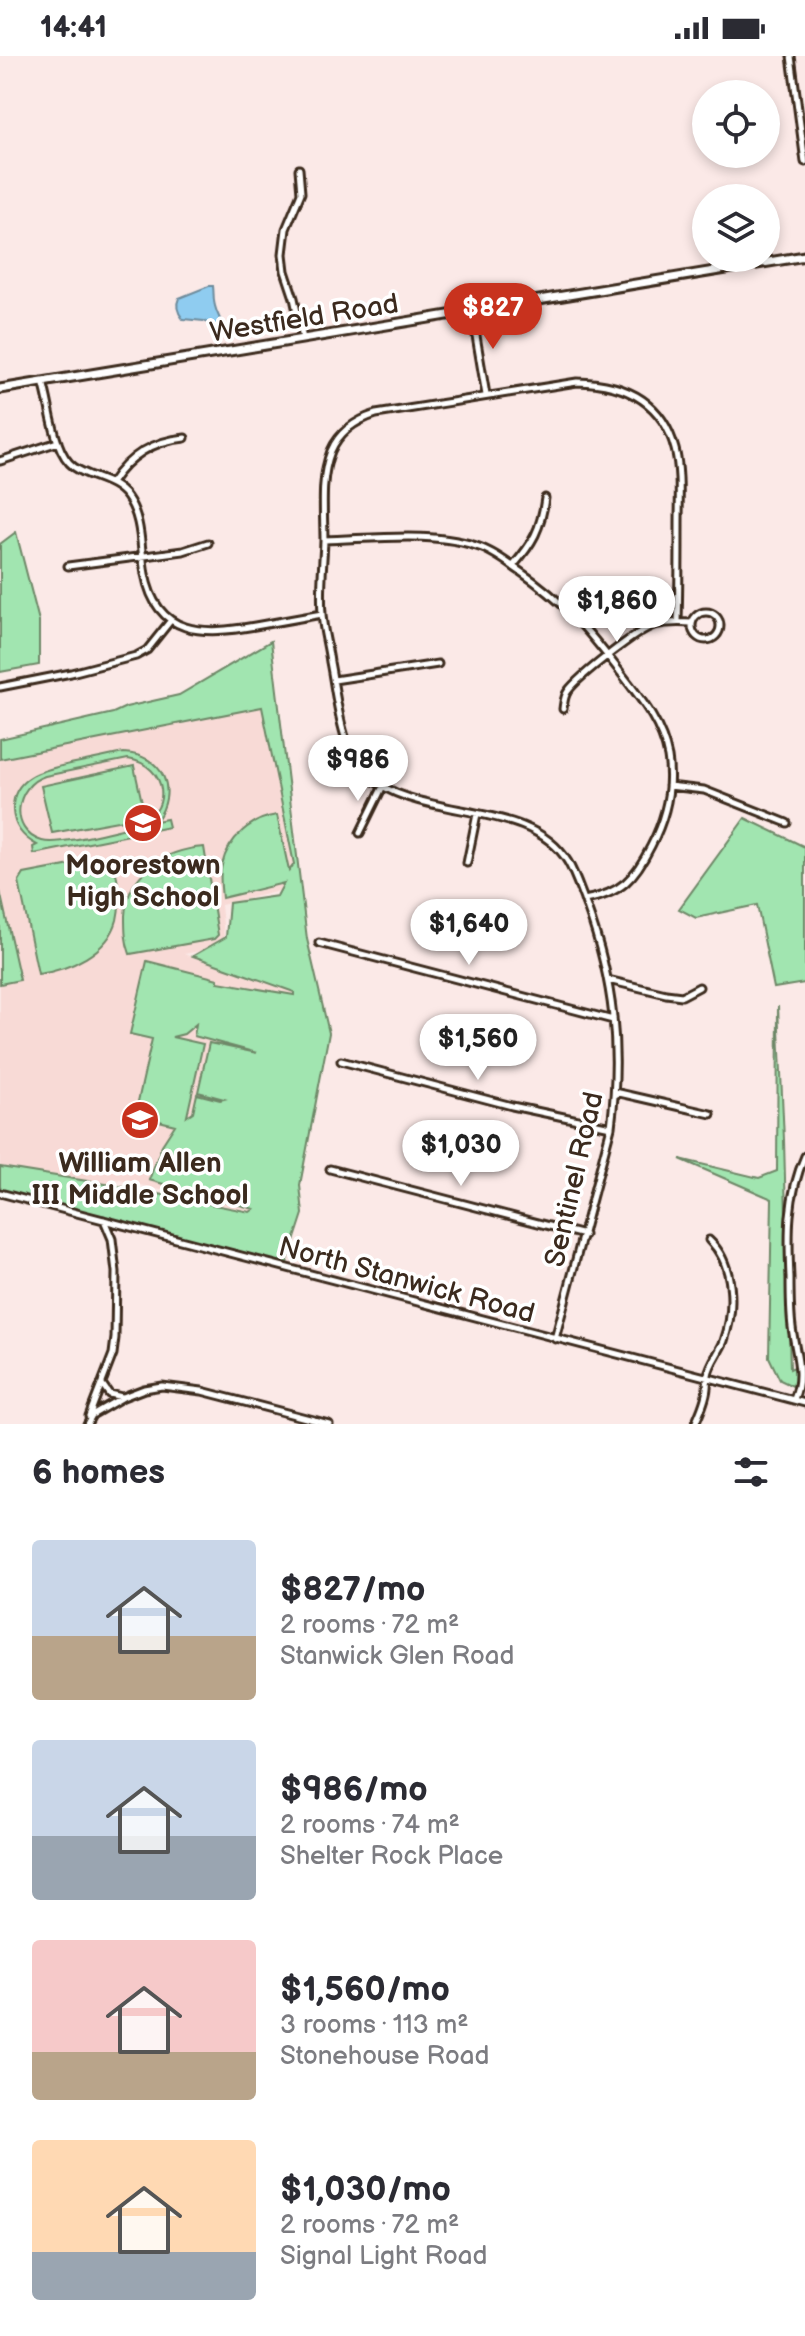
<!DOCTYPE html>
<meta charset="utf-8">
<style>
body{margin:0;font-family:"Balsamiq Sans",sans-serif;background:#f2f2f3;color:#2b2b33;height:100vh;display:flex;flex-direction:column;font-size:30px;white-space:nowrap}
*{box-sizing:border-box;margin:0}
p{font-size:26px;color:#7c7c81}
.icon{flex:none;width:44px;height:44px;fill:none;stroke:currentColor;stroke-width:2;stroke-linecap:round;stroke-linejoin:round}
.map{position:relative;height:1368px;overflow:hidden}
.side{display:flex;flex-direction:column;background:#fff;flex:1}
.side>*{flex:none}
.tools{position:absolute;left:692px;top:24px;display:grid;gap:16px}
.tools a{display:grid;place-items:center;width:88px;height:88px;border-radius:50%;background:#fff;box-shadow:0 4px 12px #0003;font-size:40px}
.price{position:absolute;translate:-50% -68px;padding:0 18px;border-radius:28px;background:#fff;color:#222;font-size:26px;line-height:52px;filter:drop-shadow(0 2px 4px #0008)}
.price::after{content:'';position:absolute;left:50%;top:48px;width:24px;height:18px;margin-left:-12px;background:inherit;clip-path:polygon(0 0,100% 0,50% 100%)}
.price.active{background:#c8321e;color:#fff}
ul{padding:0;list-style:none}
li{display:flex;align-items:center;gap:24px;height:200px;padding:0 32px}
li span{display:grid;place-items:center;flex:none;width:224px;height:160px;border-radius:8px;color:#555}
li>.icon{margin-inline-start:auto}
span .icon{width:96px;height:96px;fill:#fffc;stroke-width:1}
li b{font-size:34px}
h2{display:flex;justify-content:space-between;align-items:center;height:96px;padding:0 32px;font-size:34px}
.status{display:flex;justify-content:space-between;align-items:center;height:56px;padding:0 40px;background:#fff;direction:ltr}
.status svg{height:22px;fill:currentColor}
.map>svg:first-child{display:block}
.built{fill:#f8dad6}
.green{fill:#a1e5b0;stroke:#6e8867;stroke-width:2;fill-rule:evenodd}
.water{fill:#8fccf0;stroke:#6d8b9c;stroke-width:2}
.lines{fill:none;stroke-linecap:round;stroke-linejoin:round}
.minor-casing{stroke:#3b2a1e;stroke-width:11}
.tertiary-casing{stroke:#3b2a1e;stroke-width:13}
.minor{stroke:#fff;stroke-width:5}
.tertiary{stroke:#fff;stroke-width:7}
.labels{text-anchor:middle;stroke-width:7;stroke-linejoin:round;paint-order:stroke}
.street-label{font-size:28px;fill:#3b2a1e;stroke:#fff}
.poi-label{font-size:28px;font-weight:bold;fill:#3b2a1e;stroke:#fff}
</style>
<div class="status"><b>14:41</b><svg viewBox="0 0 49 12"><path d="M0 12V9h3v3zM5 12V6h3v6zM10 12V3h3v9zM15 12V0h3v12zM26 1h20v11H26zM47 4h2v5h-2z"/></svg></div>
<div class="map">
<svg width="805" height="1368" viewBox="0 0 805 1368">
<rect width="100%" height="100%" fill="#fbe9e7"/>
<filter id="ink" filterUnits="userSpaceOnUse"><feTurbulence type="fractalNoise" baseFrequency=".0125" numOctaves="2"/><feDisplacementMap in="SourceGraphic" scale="16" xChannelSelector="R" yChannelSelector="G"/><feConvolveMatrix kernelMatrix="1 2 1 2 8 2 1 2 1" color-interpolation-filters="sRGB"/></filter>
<g filter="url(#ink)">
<path class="built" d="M262,650L300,830L221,849L225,890L184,898L300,937L294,1001L261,1159L112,1122L130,1171L0,1137V704Z"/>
<path class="green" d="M16,476L39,565V609L0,616V488Z
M271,585L307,883L329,977L300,1129L303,1158L286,1210L0,1136V1111L112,1129L250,1156L254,1153L149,1124L162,1089L175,1069L135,1059L152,983L130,978L147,905L218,923V926L294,939V936L193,900L226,881L229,847L277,840L284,827L222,842C221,832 219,819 222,809C228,782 252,762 277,759L289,815L294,808L262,651L0,703V683L113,657L126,651L179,639ZM196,968L194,980L257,997L209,987L198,1036L224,1043L220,1044L197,1038L193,1056L187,1060L203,988L172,981L184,978Z
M124,697C163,699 179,734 156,765L167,763L169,771L34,798L33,791L37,789C24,782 14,771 13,755C11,718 48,713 75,707C92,704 108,700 124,697ZM128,703C168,709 174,757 135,770C114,774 60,790 42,785C8,775 15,729 45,720Z
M134,710L145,760L52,777L41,730Z
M745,762L805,791V927L774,932L757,849L696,862L679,853Z
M204,791L218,879L214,883L130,898C125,885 125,874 125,860C127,817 164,794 204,791Z
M113,801C117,821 122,843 117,864C108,897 69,914 38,918L19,826L24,818Z
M0,835L20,924L0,928Z
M778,950L784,1084L790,1313L805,1306V1336L780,1324L769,1301L772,1143L680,1103L759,1122L777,1115Z"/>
<path class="water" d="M209,230H213C214,237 213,243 215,250C217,260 224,266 222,276L204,265L183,263C178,257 175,250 179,242Z"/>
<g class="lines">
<defs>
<path id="minor" d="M791,0L805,106
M299,113L301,137L286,173L283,198L285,215L294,242L303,283
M472,256L486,339
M43,326C51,351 53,396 74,411C91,423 114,423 127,441C143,463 140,492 145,518C157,581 204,579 255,570C277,566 300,562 322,558
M0,405L58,386
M111,427C129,400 152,385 185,382
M324,484C372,483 436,474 482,492C495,497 507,506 518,514C565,546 587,573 621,617C641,643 662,668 668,701C673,732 665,763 651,790C635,822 621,838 584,844
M68,510L183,495L208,487
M513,510C533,487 541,473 545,442
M692 570a14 14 0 1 1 28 0a14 14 0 1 1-28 0Z
M334,624L438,608
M0,631L71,617L136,600L147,594L171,564
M563,653C564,646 564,640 568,635C579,620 638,574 654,569C667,566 680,566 692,567
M669,730L704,734L787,767
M360,777L383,730
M467,807L477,758
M319,887L613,964
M608,924L666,938L682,940L699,931
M341,1005L512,1050L611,1071
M615,1036L711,1058
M330,1113L584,1179
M0,1137L805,1347
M555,1283L611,1071C621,993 614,926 587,851C581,837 576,820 568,806C530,742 418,766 367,719C340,695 337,640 330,606C328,590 323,574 322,558C320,534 323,509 324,485C324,455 320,423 331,395C339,376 357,364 376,358L577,326C624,327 662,344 675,393C681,415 679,444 679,467C679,500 679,533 678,566
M102,1328L109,1338L122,1341
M794,1343C805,1318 795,1297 792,1271C790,1255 790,1238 790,1222C788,1179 787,1140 805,1100
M89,1360L113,1298L115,1282L116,1216L112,1183L104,1164
M87,1368L92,1359L123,1341L144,1333L162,1330L202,1335L329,1368
M695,1368C700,1357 706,1344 707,1332C708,1323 706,1329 708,1319C710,1307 719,1297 724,1285C735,1254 735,1208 709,1184"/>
<path id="tertiary" d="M0,333L805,200"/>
</defs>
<use href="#minor" class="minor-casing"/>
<use href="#tertiary" class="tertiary-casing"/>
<use href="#minor" class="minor"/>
<use href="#tertiary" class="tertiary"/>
</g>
</g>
<defs>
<symbol id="school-disc" viewBox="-11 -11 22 22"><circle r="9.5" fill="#c8321e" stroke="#fff"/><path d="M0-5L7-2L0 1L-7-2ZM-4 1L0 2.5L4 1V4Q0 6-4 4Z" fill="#fff"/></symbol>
</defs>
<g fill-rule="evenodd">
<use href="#school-disc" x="121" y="745" width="44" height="44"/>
<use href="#school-disc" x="118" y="1042" width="44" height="44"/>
</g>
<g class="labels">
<g class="street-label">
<text transform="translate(304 261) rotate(-9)" y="10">Westfield Road</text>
<text transform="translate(573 1123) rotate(-77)" y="10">Sentinel Road</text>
<text transform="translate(407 1223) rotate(15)" y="10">North Stanwick Road</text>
</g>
<g class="poi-label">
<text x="143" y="818">Moorestown<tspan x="143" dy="32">High School</tspan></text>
<text x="140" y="1116">William Allen<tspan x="140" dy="32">III Middle School</tspan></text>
</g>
</g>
</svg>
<div class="tools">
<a><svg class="icon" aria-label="locate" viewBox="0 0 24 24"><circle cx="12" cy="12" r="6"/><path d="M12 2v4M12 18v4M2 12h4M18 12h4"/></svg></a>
<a><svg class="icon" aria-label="layers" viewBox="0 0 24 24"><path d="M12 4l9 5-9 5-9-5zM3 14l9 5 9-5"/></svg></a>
</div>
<b class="price active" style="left:493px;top:295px">$827</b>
<b class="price" style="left:617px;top:588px">$1,860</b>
<b class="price" style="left:358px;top:747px">$986</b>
<b class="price" style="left:469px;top:911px">$1,640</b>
<b class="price" style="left:478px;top:1026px">$1,560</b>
<b class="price" style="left:461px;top:1132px">$1,030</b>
</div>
<section class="side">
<h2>6 homes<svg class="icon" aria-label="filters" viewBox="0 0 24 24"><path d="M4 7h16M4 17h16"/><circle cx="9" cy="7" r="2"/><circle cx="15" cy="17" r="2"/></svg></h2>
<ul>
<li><span style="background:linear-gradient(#c9d6e8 60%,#b9a48a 0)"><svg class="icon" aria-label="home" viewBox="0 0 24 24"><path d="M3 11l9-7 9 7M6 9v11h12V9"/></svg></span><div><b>$827/mo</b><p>2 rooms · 72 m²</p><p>Stanwick Glen Road</p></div></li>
<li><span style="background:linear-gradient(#c9d6e8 60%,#9aa5b1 0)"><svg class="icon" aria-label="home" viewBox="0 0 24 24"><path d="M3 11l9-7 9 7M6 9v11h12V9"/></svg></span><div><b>$986/mo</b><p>2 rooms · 74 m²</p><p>Shelter Rock Place</p></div></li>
<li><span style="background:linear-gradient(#f6c9c9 70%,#b9a48a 0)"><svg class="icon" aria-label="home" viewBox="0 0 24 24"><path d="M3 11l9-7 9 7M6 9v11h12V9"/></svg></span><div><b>$1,560/mo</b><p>3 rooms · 113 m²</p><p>Stonehouse Road</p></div></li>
<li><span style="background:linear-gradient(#ffd9b3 70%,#9aa5b1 0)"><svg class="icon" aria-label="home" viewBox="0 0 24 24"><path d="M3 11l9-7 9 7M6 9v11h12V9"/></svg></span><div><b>$1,030/mo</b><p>2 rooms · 72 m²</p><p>Signal Light Road</p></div></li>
</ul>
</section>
